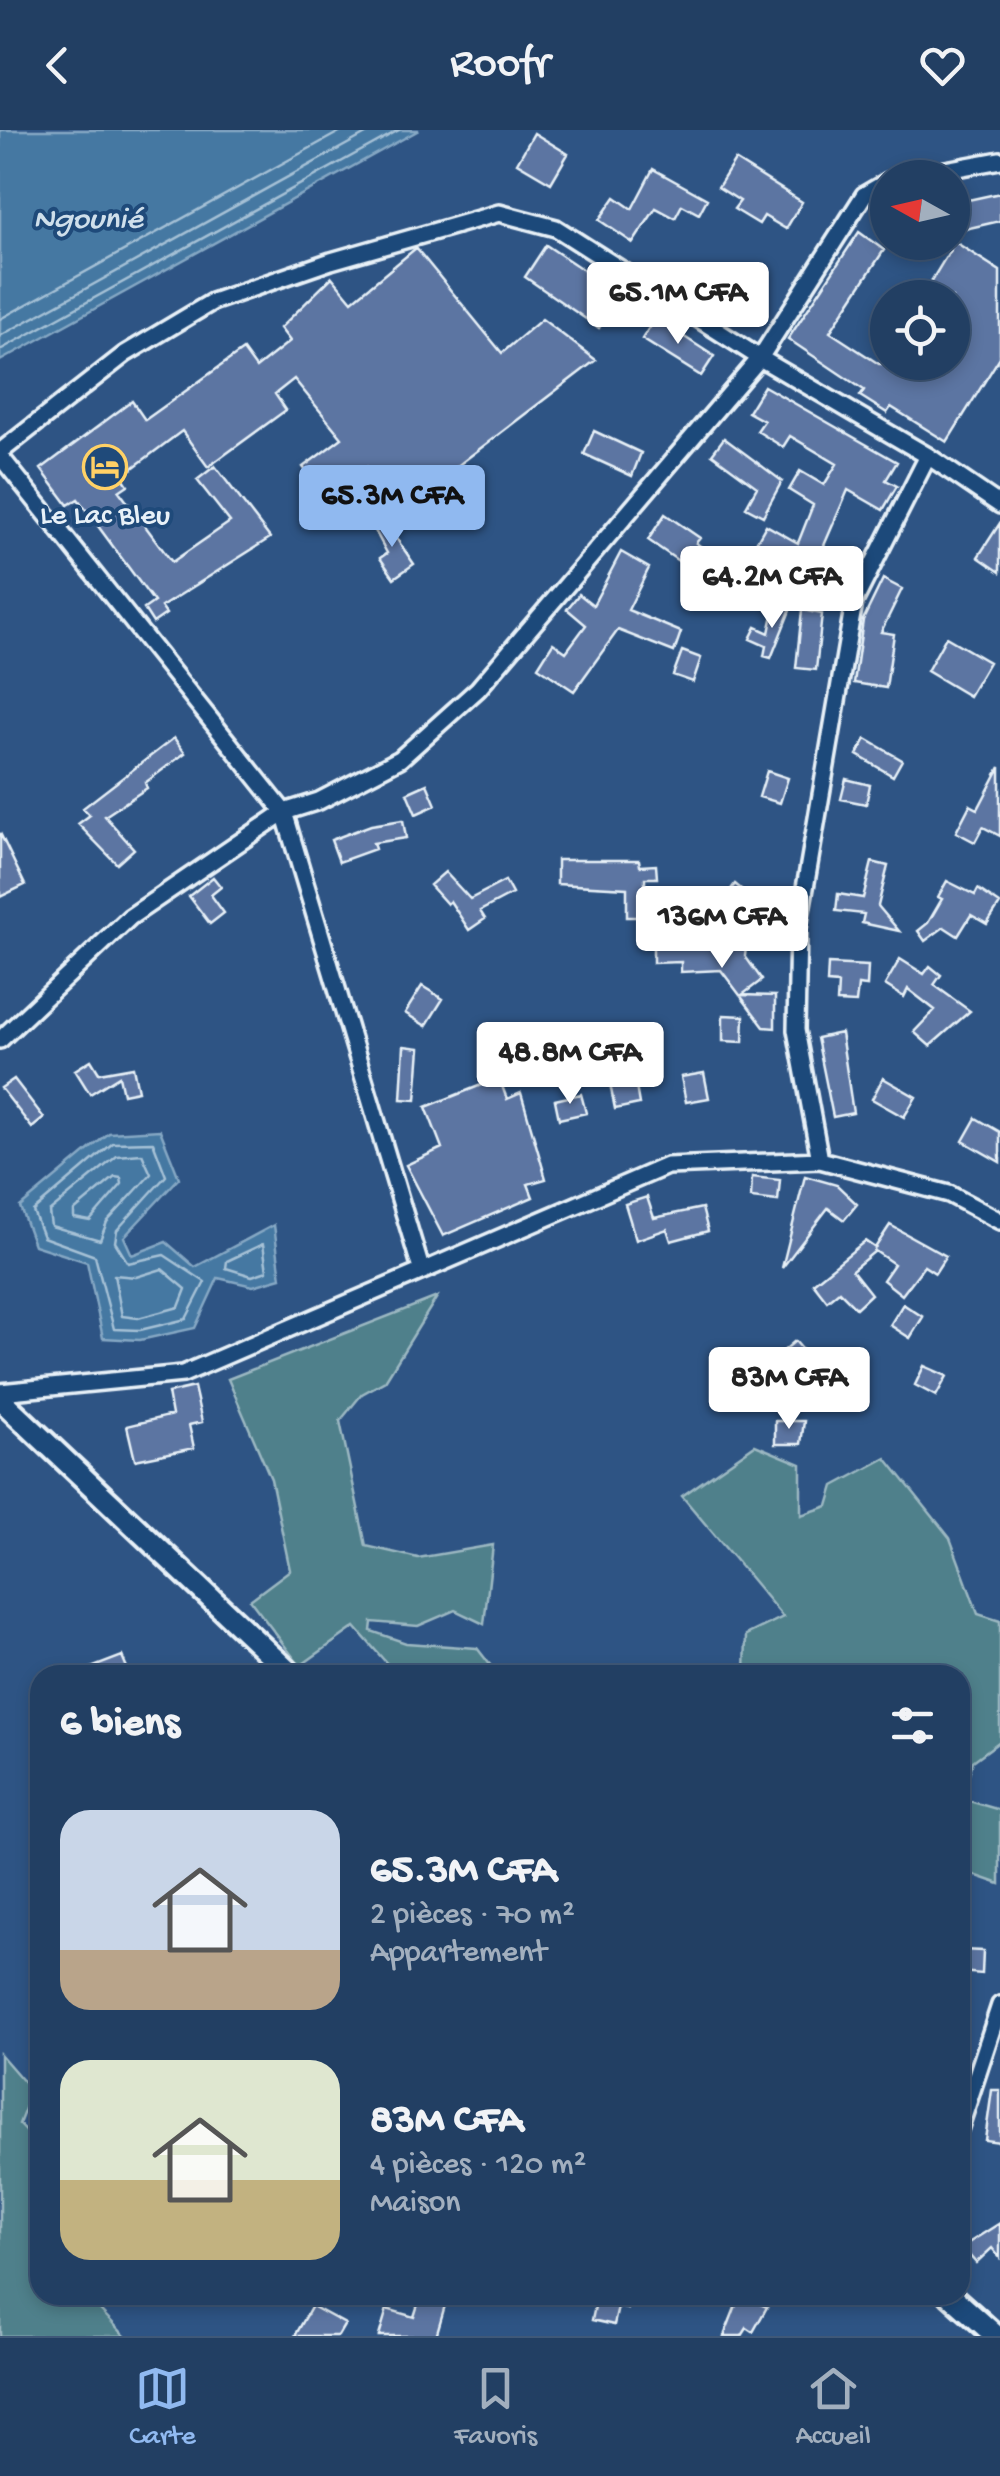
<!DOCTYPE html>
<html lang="fr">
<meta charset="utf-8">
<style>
body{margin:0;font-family:"Gochi Hand",sans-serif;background:#2e4a6c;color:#f1f3f6;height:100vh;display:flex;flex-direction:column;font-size:38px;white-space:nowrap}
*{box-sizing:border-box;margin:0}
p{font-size:32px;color:#a2afbe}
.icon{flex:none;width:55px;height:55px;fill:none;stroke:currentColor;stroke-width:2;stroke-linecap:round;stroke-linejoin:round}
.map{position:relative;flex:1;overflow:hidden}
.panel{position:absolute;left:30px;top:1535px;width:940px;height:640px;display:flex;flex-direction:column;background:#223f63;border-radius:30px;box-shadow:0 5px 15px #0003,0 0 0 2px #3f5878}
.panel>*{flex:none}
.needle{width:65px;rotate:278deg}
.controls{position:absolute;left:870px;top:30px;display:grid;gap:20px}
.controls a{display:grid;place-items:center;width:100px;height:100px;border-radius:50%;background:#223f63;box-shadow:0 5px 15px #0003,0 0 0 2px #3f5878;font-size:50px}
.price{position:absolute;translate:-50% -85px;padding:0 22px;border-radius:10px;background:#fff;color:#222;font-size:32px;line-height:65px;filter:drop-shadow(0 2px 5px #0008)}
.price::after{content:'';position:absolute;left:50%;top:60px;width:30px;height:22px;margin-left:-15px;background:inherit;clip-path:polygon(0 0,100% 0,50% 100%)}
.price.active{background:#90b9f0;color:#111}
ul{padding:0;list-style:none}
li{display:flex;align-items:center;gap:30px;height:250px;padding:0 30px}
li span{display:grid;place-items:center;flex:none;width:280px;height:200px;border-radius:30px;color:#555}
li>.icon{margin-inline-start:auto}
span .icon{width:120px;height:120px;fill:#fffc;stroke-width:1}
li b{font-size:42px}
h2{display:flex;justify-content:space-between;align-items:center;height:120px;padding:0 30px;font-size:42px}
header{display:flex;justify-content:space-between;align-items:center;height:130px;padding:0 30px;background:#223f63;font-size:45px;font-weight:600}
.dock{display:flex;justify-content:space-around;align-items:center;height:140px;border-top:2px solid #3f5878;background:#223f63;font-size:28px;color:#a2afbe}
.dock a{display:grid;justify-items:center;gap:5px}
.dock .active{color:#90b9f0}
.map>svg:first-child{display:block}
.green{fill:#50808b;stroke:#9cb8c2;stroke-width:2.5}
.water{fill:#4478a2;stroke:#86a8c4;stroke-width:2.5}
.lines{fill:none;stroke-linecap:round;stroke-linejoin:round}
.shore{stroke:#a6c1d6;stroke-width:2.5}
.building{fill:#5b75a2;stroke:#e8f1f8;stroke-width:2.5}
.street-casing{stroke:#e8f1f8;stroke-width:22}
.secondary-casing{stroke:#e8f1f8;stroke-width:28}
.street{stroke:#1f4a7a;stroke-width:15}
.secondary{stroke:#1f4a7a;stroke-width:20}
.labels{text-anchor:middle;stroke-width:8;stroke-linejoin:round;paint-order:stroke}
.poi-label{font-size:30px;fill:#e8f1f8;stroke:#1f4a7a}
.water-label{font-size:32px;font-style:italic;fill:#cfdfeb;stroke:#1f4a7a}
</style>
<header><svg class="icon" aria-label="back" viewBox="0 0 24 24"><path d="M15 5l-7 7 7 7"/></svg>Roofr<svg class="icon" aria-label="heart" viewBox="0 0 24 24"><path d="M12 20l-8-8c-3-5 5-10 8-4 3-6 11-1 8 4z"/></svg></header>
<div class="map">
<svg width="1000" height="2206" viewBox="0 0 1000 2206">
<rect width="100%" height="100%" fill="#2e5484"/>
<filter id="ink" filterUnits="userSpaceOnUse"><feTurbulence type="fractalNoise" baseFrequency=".01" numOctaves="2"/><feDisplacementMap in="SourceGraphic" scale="20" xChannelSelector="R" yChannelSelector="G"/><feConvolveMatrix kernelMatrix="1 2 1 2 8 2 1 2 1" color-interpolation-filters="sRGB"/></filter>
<g filter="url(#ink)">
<path class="green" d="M437,1167L385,1251L362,1264L340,1291L366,1416L418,1428L493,1415L484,1494L455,1480L418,1496L372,1492L371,1501L406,1513L477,1518L498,1545H397L355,1497L300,1536L250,1470L290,1440L271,1349L228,1249Z
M755,1315L801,1334V1385L828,1376L834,1356L886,1328L950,1408L978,1484L1000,1491V1611L973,1631L962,1669L1000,1680V1754L960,1740V1545H745L746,1505L783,1487L682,1366Z
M0,1924L32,1961L19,1994L40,2016V2165H86L125,2206H0Z"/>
<path class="water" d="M0,0H419L0,231Z
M160,1000L179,1048L124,1107L132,1125L166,1112L195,1137L274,1095L281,1148L253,1156L218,1148L195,1198L140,1210L103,1208L87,1132L34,1115L20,1077L109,1003Z"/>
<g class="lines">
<path class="shore" d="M0,189L343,0
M0,206L373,0
M0,220L399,0
M153,1012L166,1046L117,1100L115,1112L128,1133L164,1125L205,1152L186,1189L140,1200L114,1199L95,1126L43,1107L33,1081L113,1013Z
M142,1024L151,1044L107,1092L100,1110L51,1096L49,1082L117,1026Z
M115,1047L121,1048L122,1054L90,1091L74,1088V1081Z
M263,1114L267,1141L252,1146L226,1138L227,1131Z
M162,1139L186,1159L179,1177L138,1188L122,1186L114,1145L136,1147Z"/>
</g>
<path class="building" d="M534,3L568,24L551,53L517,33Z
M735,30L802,72L786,99L764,86L759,94L734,79L740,71L718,57Z
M653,39L707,69L699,84L682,75L675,88L656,78L633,113L599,90L615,67L632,79Z
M1000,63V91L965,99L959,72Z
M859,102L884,120L830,202L879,234L952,232V168H921L955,112L1000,141V227L947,312L891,277L887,283L860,266L864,260L788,209Z
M546,115L621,165L599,198L525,147Z
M416,118L502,223L542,189L596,230L401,379L367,337L345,353L354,364L340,375L332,363L326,367L303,337L342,308L294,249L275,264L286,280L208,337L182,301L122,346L128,355L119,361L172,432L230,392L197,350L215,336L270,408L161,477L166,484L153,493L144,479L154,472L78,369L68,375L41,339L132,271L145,290L243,220L256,238L290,211L280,198L332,147L352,171Z
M655,188L714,226L701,246L642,209Z
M764,256L897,332L886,350L897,356L883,380L848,360L813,441L791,430L786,439L752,420L766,395L798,413L813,375L789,360L800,341L824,355L837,334L790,306L783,317L757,301L764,291L748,282Z
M594,301L641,323L632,346L584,324Z
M724,308L782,351L763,386L746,377L757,357L712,324Z
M665,384L700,408L696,413L720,430L706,450L648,410Z
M383,389L414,434L394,448L380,428L387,423L372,395Z
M1000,393V442L978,427Z
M621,422L649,438L628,480L681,502L674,522L618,500L574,561L538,537L553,513L566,522L586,495L567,479L579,464L593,475Z
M883,449L902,459L881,502L894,504L886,558L854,553L863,490Z
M775,475L791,478L771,528L764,526L766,516L750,509L756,497L769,503Z
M802,480L822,484L816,540L796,538Z
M946,507L989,532L969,566L927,541Z
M682,521L701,528L693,552L673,545Z
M174,608L185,623L145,653L147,658L105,686L134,719L117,734L78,694L90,685L83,678Z
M866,609L902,630L893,646L857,625Z
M1000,637V706L983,697L975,712L956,702L970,675L978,679Z
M767,641L788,648L780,673L759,667Z
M846,649L870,655L866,674L841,669Z
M427,654L436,675L416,684L407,663Z
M403,690L406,708L373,713L375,719L339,732L331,710L371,695Z
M0,703L25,755L0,767Z
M557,730H639L640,736L656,735L657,748H645V787H627V758L557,754Z
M872,732L888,736L878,776L899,801L862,793L864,784L836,781L838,764L863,768Z
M445,742L470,769L505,751L512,764L480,781L485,789L469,800L450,771L447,774L430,755Z
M213,747L221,757L211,765L224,783L210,794L189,766Z
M947,751L975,765L978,759L1000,774L987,794L971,785L958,806L944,797L925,811L918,801L928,793L942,769L938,767Z
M735,754L758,773L739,797L716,779Z
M709,807V813L746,817L745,826L762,850L742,865L775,866V898L764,897L721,840L681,842V832L653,833V817L686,816V809Z
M900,829L924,844L930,836L941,845L934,855L970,881L930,916L914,902L935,880L908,859L904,867L885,855Z
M828,834L868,836L867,856L858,855L856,873L837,872L838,854L827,853Z
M422,856L443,869L426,896L405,883Z
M723,885L744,886L743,912L723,911Z
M841,903L853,983L833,987L817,908Z
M404,916L420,918L416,970L401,969Z
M91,930L99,943L133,937L138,961L123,964L119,946L90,964L75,940Z
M704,943L709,968L686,972L681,947Z
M634,945L639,974L615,979L609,949Z
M499,948L507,969L521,963L546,1049L528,1054L533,1067L443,1106L406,1035L442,1018L426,977Z
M883,948L916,967L904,987L872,969Z
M14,949L44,988L32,998L1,958Z
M581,964L586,983L559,989L555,970Z
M976,988L1000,1002V1032L963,1011Z
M805,1046L837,1055L857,1074L844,1090L828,1078L782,1138Z
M752,1047L780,1050L778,1071L751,1068Z
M647,1067L654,1088L702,1078L708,1101L671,1111L667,1099L636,1110L625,1074Z
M890,1095L946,1126L935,1143L924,1136L902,1165L883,1150L894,1134L875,1121L852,1140L871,1164L856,1178L839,1161L827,1171L813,1153L865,1111L875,1118Z
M903,1174L923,1187L910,1208L890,1195Z
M795,1211L808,1226L788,1244L774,1229Z
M924,1236L947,1246L936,1266L915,1255Z
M194,1257L202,1292L189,1295L194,1318L135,1330L127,1296L172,1285L168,1263Z
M775,1291H804L801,1314H775Z
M122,1526L130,1545H75V1544Z
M960,1820L983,1821L982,1844L960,1842Z
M992,1960H1000V2012L985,2010Z
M1000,2093V2128L992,2118L976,2133L962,2117Z
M421,2165H448L436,2206H379L387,2179L414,2187Z
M589,2165H631L628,2179L618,2177L614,2195L592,2190L596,2172L588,2170Z
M740,2165L767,2177L753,2202L747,2198L742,2206H724Z
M312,2176L345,2194L338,2206H295Z"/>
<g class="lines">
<defs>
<path id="street" d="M902,48L1000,30
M0,322L125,224L212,172L331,131L499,83L556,98L760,228L928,326L1000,375
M0,326L284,682L421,1139
M0,910L130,787L284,682L319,671L400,629L478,559L760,228L864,65L888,51
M820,1030L796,900L798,799L854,472L928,326
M0,1262L183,1244L667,1036L820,1030L949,1064L1000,1091
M960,1997L1000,1875"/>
<path id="secondary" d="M0,1269L292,1545
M950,2165L996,2206"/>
</defs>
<use href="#street" class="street-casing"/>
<use href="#secondary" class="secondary-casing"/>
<use href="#street" class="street"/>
<use href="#secondary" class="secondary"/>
</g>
</g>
<defs>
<symbol id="hotel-ring" viewBox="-11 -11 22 22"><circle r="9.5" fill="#1f4a7a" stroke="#ffd166" stroke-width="1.5"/><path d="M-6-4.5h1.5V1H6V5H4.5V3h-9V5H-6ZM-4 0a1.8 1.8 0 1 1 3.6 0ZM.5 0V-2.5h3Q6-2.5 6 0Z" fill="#ffd166"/></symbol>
</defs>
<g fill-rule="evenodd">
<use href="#hotel-ring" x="80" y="312" width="50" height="50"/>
</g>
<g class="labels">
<g class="poi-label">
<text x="105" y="393">Le Lac Bleu</text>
</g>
<g class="water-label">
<text x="88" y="97">Ngounié</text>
</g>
</g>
</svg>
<div class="controls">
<a><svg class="needle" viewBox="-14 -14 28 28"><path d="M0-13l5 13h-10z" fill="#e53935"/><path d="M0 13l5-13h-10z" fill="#a2afbe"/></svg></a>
<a><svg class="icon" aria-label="locate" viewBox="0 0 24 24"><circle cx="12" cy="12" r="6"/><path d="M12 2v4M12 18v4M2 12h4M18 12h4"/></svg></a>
</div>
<b class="price" style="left:678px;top:217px">65.1M CFA</b>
<b class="price active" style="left:392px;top:420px">65.3M CFA</b>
<b class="price" style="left:772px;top:501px">64.2M CFA</b>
<b class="price" style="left:722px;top:841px">136M CFA</b>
<b class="price" style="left:570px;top:977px">48.8M CFA</b>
<b class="price" style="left:789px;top:1302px">83M CFA</b>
<section class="panel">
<h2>6 biens<svg class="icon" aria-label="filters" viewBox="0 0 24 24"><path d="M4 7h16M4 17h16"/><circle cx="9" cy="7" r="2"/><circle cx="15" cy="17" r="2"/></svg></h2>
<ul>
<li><span style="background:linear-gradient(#c9d6e8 70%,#b9a48a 0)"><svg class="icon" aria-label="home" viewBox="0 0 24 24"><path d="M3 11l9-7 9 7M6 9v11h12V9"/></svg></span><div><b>65.3M CFA</b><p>2 pièces · 70 m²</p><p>Appartement</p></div></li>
<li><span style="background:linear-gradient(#dfe7d0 60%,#c2b280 0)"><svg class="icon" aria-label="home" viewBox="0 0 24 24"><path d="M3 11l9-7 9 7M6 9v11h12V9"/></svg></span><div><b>83M CFA</b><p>4 pièces · 120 m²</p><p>Maison</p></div></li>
</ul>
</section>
</div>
<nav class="dock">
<a class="active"><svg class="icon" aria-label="map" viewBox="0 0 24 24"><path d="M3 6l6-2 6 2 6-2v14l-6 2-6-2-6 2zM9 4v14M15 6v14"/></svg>Carte</a>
<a><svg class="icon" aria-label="saved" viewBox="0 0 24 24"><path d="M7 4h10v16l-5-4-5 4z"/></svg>Favoris</a>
<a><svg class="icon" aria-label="home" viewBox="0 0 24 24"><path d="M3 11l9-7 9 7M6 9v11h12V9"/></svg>Accueil</a>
</nav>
